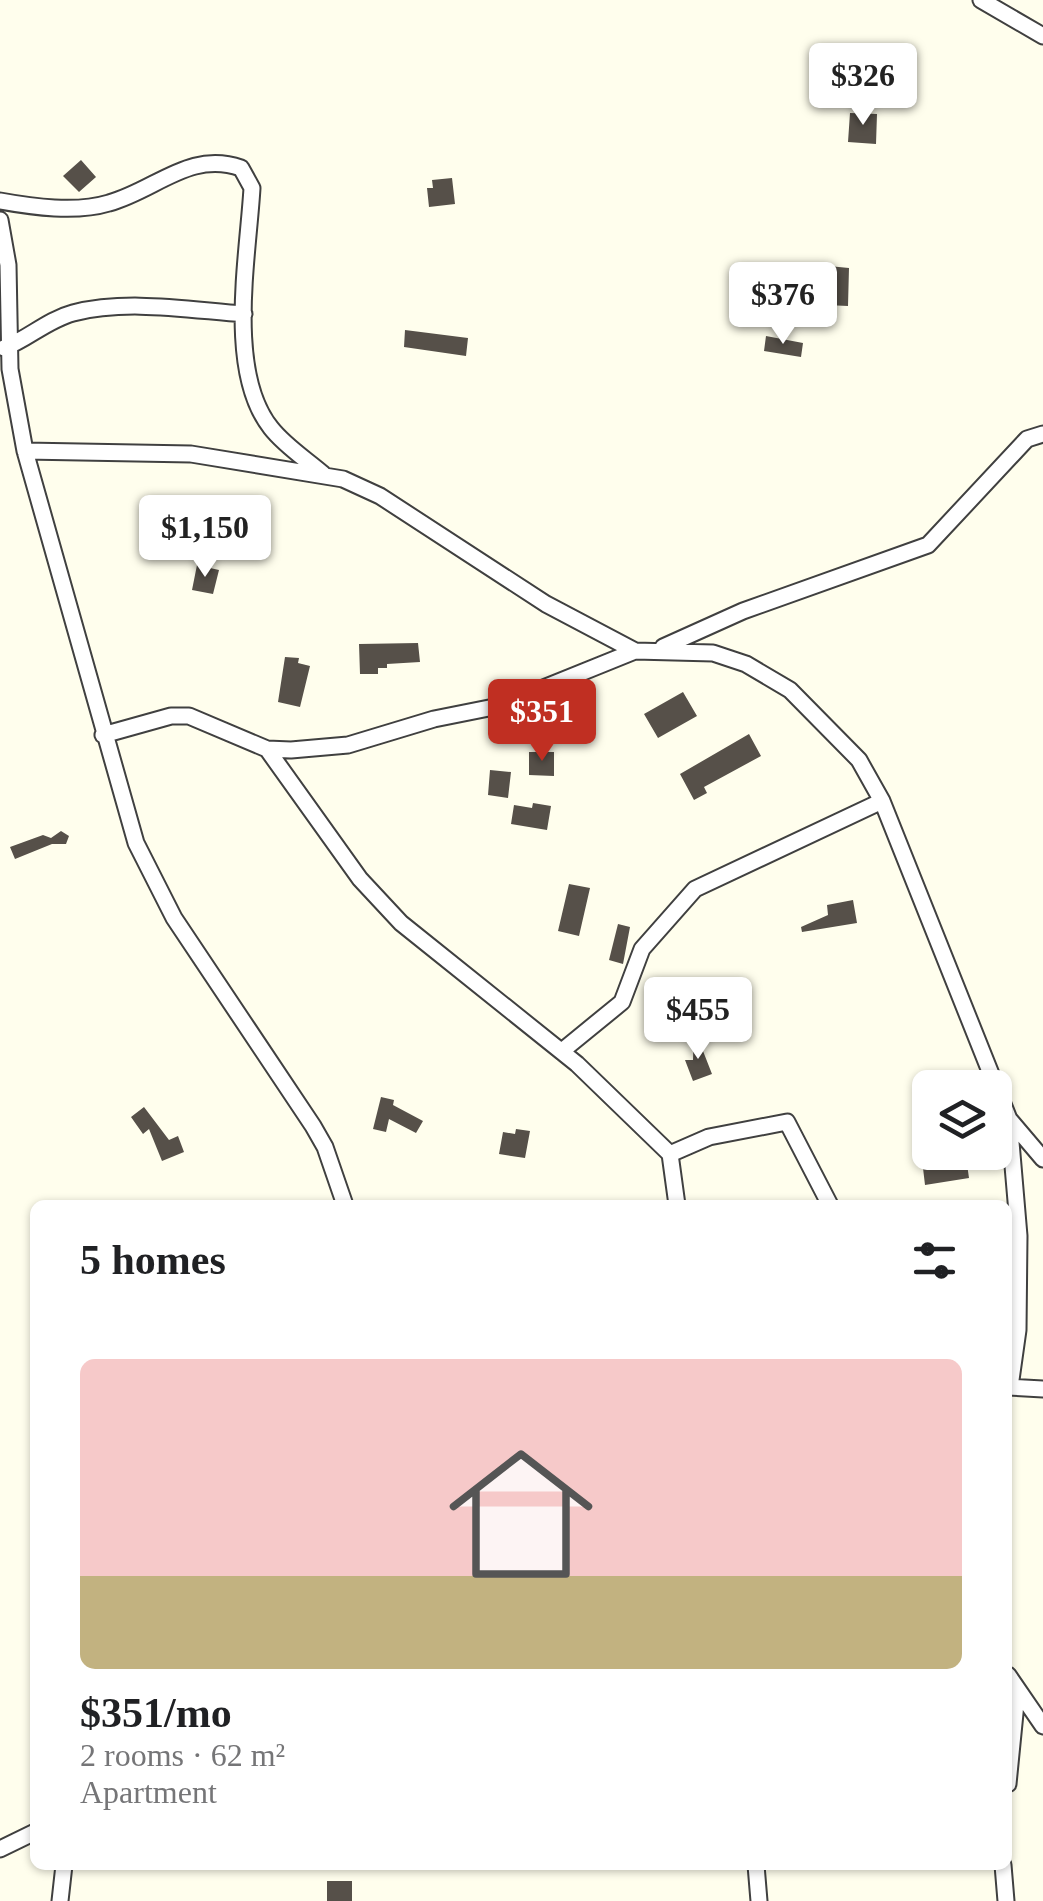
<!DOCTYPE html>
<meta charset="utf-8">
<style>
body{margin:0;font-family:Georgia,serif;background:#f6f6f6;color:#202124;height:100vh;display:flex;flex-direction:column;font-size:38px;white-space:nowrap}
*{box-sizing:border-box;margin:0}
p{font-size:32px;color:#757577}
.icon{flex:none;width:55px;height:55px;fill:none;stroke:currentColor;stroke-width:2;stroke-linecap:round;stroke-linejoin:round}
.map{position:relative;flex:1;overflow:hidden}
.drawer{position:absolute;left:30px;top:1200px;width:982px;height:670px;display:flex;flex-direction:column;background:#fff;border-radius:15px;box-shadow:0 2px 8px #0004}
.drawer>*{flex:none}
.tools{position:absolute;left:912px;top:1070px;display:grid;gap:20px}
.tools a{display:grid;place-items:center;width:100px;height:100px;border-radius:15px;background:#fff;box-shadow:0 2px 8px #0004;font-size:50px}
.price{position:absolute;translate:-50% -85px;padding:0 22px;border-radius:10px;background:#fff;color:#222;font-size:32px;line-height:65px;filter:drop-shadow(0 2px 5px #0008)}
.price::after{content:'';position:absolute;left:50%;top:60px;width:30px;height:22px;margin-left:-15px;background:inherit;clip-path:polygon(0 0,100% 0,50% 100%)}
.price.selected{background:#c02f22;color:#fff}
ul{padding:0;list-style:none}
li{display:grid;align-content:center;gap:20px;height:530px;padding:0 50px}
li+li{border-top:2px solid #e0e0e0}
li span{display:grid;place-items:center;height:310px;border-radius:15px;color:#555}
li>.icon{margin-inline-start:auto}
span .icon{width:180px;height:180px;fill:#fffc;stroke-width:1}
li b{font-size:42px}
h2{display:flex;justify-content:space-between;align-items:center;height:120px;padding:0 50px;font-size:42px}
.map>svg:first-child{display:block}
.building{fill:#565049}
.lines{fill:none;stroke-linecap:round;stroke-linejoin:round}
.minor-casing{stroke:#404040;stroke-width:19}
.minor{stroke:#fff;stroke-width:15}
</style>
<div class="map">
<svg width="1043" height="1901" viewBox="0 0 1043 1901">
<rect width="100%" height="100%" fill="#fffeed"/>
<path class="building" d="M850,113L877,114L876,144L848,142Z
M81,160L96,177L79,192L63,176Z
M452,178L455,204L429,207L427,188H433L432,180Z
M818,265L849,268L848,306L826,305L827,280L816,278Z
M405,330L468,338L466,356L404,347Z
M766,336L803,343L801,357L764,351Z
M197,565L219,570L213,594L192,590Z
M418,643L420,662L387,664V668H378V674H360L359,644Z
M285,657L299,658L298,663L310,666L300,707L278,702Z
M683,692L697,716L658,738L644,714Z
M749,734L761,756L704,787L707,793L694,800L680,774Z
M529,752H554V776L529,775Z
M490,770L511,772L508,798L488,795Z
M533,803L551,806L547,830L511,824L514,805L532,808Z
M61,831L69,836L66,844H52L15,859L10,847L43,835L51,838Z
M569,884L590,888L579,936L558,931Z
M853,900L857,923L802,932L801,927L828,915L827,905Z
M618,924L630,927L623,964L609,960Z
M694,1028L712,1074L693,1081L685,1060H693Z
M381,1097L394,1100L393,1105L423,1121L416,1133L389,1119L386,1132L373,1129Z
M144,1107L169,1140L178,1136L184,1152L162,1161L149,1129L143,1134L131,1117Z
M516,1129L530,1131L525,1158L499,1154L503,1132L515,1134Z
M966,1157L969,1178L925,1185L923,1168L952,1164L951,1159Z
M327,1881H352V1901H327Z"/>
<g class="lines">
<defs>
<path id="minor" d="M981,0L1043,36
M0,201C33,207 76,213 109,203C156,190 190,150 241,168L252,188C248,257 226,372 271,428C285,446 307,460 323,474
M0,220L8,265L10,369L25,451L136,843L174,918L313,1126L325,1147L345,1205
M4,348C28,339 47,320 73,313C127,299 189,310 244,314
M25,451L191,454L343,479L380,496L546,604L635,651L713,653L746,664L790,690L859,760L882,801L1009,1119L1043,1159
M663,647L743,611L928,545L1027,439L1043,434
M103,735L171,716H189L267,749L291,750L348,745L434,719L499,706L635,651
M267,749L360,879L401,923L577,1064L670,1154L709,1137L787,1122L830,1205
M562,1051L622,1002L642,949L695,889L882,801
M1009,1119L1019,1236L1018,1330L1010,1387
M670,1154L677,1205
M1008,1387L1043,1389
M1008,1675L1043,1726
M1008,1784L1017,1693
M0,1849L35,1832
M756,1865L759,1901
M1003,1865L1006,1901
M60,1901L64,1865"/>
</defs>
<use href="#minor" class="minor-casing"/>
<use href="#minor" class="minor"/>
</g>
</svg>
<div class="tools">
<a><svg class="icon" aria-label="layers" viewBox="0 0 24 24"><path d="M12 4l9 5-9 5-9-5zM3 14l9 5 9-5"/></svg></a>
</div>
<b class="price" style="left:863px;top:128px">$326</b>
<b class="price" style="left:783px;top:347px">$376</b>
<b class="price" style="left:205px;top:580px">$1,150</b>
<b class="price selected" style="left:542px;top:764px">$351</b>
<b class="price" style="left:698px;top:1062px">$455</b>
<section class="drawer">
<h2>5 homes<svg class="icon" aria-label="filters" viewBox="0 0 24 24"><path d="M4 7h16M4 17h16"/><circle cx="9" cy="7" r="2"/><circle cx="15" cy="17" r="2"/></svg></h2>
<ul>
<li><span style="background:linear-gradient(#f6c9c9 70%,#c2b280 0)"><svg class="icon" aria-label="home" viewBox="0 0 24 24"><path d="M3 11l9-7 9 7M6 9v11h12V9"/></svg></span><div><b>$351/mo</b><p>2 rooms · 62 m²</p><p>Apartment</p></div></li>
</ul>
</section>
</div>
